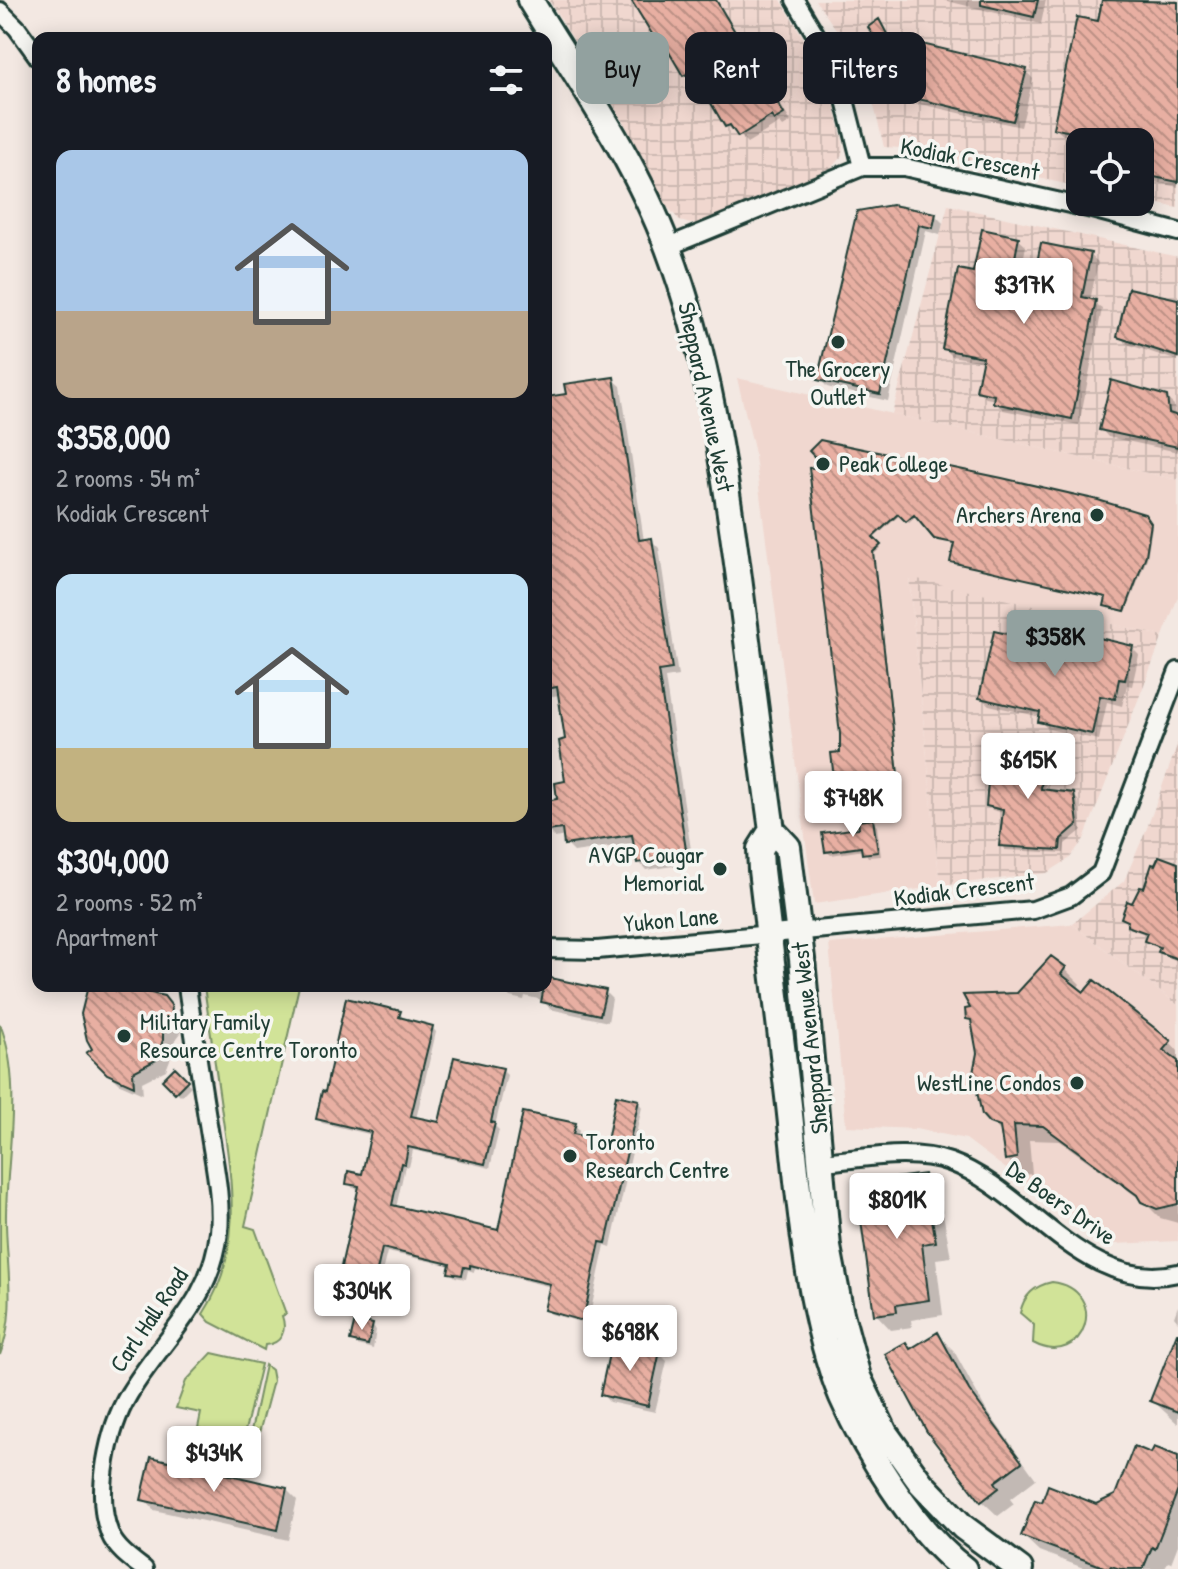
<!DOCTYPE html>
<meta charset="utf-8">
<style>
body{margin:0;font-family:"Patrick Hand",sans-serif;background:#242831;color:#f1f3f6;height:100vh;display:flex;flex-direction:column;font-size:30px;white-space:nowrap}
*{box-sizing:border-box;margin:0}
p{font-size:26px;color:#9ea1a6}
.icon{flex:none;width:44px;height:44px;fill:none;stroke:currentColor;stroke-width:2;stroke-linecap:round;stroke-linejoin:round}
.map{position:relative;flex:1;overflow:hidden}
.panel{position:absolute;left:32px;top:32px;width:520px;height:960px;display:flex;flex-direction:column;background:#171b24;border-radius:16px;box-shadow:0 4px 20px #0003}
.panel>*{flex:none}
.banner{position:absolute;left:576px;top:32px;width:482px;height:72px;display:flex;gap:16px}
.tools{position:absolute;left:1066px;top:128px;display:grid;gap:16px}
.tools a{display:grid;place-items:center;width:88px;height:88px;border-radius:16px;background:#171b24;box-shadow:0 4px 20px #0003;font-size:40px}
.price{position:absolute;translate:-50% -68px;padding:0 18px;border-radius:8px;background:#fff;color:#222;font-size:26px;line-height:52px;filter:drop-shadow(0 2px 4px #0008)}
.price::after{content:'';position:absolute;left:50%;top:48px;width:24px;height:18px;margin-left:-12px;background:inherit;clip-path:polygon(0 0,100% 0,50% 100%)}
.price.active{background:#92a19f;color:#111}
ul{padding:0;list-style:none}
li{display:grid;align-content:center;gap:16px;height:424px;padding:0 24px}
li span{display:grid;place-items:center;height:248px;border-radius:16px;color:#555}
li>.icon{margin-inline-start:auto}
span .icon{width:144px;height:144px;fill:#fffc;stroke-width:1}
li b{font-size:34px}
h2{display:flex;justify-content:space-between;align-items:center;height:96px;padding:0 24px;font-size:34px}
.pill{padding:0 28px;border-radius:16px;background:#171b24;box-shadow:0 4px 20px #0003;font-size:28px;line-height:72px}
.pill.active{background:#92a19f;color:#111}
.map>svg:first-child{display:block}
.built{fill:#f0d7cf}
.industrial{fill:url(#industrial-grid)}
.grass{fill:#d1e398;stroke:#789066;stroke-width:2}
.shadow{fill:#0003}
.building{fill:url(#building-back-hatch);stroke:#1f3d34;stroke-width:2}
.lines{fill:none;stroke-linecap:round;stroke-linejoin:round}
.street-casing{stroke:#1f3d34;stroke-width:22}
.secondary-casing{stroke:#1f3d34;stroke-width:30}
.street{stroke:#f6f6f2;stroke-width:16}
.secondary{stroke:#f6f6f2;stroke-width:24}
.poi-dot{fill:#1f3d34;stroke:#f6f6f2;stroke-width:3}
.labels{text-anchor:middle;stroke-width:7;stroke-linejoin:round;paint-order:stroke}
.street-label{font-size:24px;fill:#1f3d34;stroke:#f6f6f2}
.poi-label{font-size:24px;fill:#1f3d34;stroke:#f6f6f2;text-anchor:start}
</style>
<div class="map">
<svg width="1178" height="1569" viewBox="0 0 1178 1569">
<defs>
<pattern id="industrial-grid" width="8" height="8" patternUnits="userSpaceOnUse" patternTransform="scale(2)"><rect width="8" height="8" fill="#f0d7cf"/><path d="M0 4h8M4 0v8" fill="none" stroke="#cdb9b2"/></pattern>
<pattern id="building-back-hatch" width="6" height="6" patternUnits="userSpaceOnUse" patternTransform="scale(2)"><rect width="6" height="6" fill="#e8afa2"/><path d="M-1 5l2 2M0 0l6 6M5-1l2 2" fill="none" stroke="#bb9085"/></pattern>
</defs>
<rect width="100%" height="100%" fill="#f3e8e2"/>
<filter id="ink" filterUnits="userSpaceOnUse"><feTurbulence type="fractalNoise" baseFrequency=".0125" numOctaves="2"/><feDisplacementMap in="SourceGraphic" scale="16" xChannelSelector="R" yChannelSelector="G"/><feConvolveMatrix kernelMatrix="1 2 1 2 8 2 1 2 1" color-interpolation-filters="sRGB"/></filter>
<g filter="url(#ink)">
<path class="built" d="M737,378L1178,480V597L1163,636L909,578L940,886L814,904L754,449Z
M1072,924L1178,1005V1241L1115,1244L1045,1198L966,1139L916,1129L846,1126L829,944Z"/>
<path class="industrial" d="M549,0H781L829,82L843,142L842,156L831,168L701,223L690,224L680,221L666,205L624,122Z
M815,0H1178V208L1140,200V142H1080V187L900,148L884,147L865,69Z
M948,205L1178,257V480L892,414Z
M909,577L1163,636L1084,839L1069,859L1047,873L940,886Z
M1178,743V1005L1072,924L1124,881L1147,828Z"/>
<path class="grass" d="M204,986H299L245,1226L255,1229L286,1314L282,1316C287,1330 282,1344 265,1345L264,1350L210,1322L203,1314C244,1252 232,1182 222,1113C216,1071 210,1028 204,986Z
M0,1024C23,1082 7,1152 6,1214C5,1261 18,1310 0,1355Z
M1052,1282C1111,1289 1086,1371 1033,1343L1034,1325L1020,1313C1024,1295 1034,1286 1052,1282Z
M212,1353L261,1364L243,1439L198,1428L201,1413L176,1408L186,1381Z
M265,1365L271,1370L273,1381L259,1433L251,1431Z"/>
<path class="shadow" d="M633,0H716L791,122L783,127L780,123L747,143L737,132L734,133L685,74L673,55L671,56L663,49Z
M943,0H1046L1041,24Z
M1104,0H1159L1178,4V187L1140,179V142H1080V165L1072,158L1076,138L1063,135L1055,128L1099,24Z
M878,21L891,39L1026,71L1033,79L1021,127L898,99L890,91Z
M859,212L935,215L943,223L940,235L926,231L888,401L827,387L820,379Z
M1018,239L1026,246L1013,311L1028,314L1090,255L1098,262L1090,301L1102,309L1079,425L1003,410L996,400L986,398L978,391L984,362L952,356L944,348L975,275Z
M1178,301V361L1127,344L1119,336Z
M613,379L621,386L644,541L651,540L659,548L678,676L665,678L693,863L646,870L639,862L636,843L574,852L566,844L565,836L555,838L547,830L546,821V803L560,801L567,783L568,741L560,695L546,697V399L568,396Z
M1166,398L1174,405L1175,417L1178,418V452L1108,437L1101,429Z
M811,469L1146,519L1152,527L1147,558L1126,612L1108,607L1107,598L954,563L956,544L938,540L917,516L909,523L901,514L873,539L881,548L874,554L899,775L849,780L834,769L842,754Z
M1132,648L1139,655L1132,686L1127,685L1122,706L1107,702L1099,740L1048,729L1040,721L1041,717L989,705L981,698L1089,654Z
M1043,751L1048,755L1045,792L1073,795L1078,800L1082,830L1065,844L1064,853L1005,850L1001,845L1004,813L992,810L988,805Z
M872,821L877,826L881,856L868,857L864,850L831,855L826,851Z
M1178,865V965V961L1165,956L1161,949L1146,941L1148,935L1134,930L1123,918L1145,891Z
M1064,968L1080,984L1077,989L1170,1042L1178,1051V1223L1160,1218L1144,1202L1060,1141L1029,1140L1032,1174L1023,1175L1007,1159L1003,1134L983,1114L979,1053L974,1024L968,1018Z
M90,986H145L150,995L163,998L182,1023L181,1033L173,1043V1052L166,1070L142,1082L143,1094L120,1084L89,1053L94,1049Z
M483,986H546L605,992L612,999L608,1022L550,1009L543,1000L525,996L524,1000L510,997L504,991Z
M400,1013L404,1020L432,1027L436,1032L416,1119L441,1124L502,1070L507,1075L495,1126L499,1130L490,1168L413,1150L409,1167L405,1166L396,1208L499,1232L575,1125L579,1130L578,1137L609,1143L638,1102L642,1107L611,1247L605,1245L588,1324L551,1314L546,1310L551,1287L475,1268L474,1272L468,1270L466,1279L455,1277L451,1272L452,1266L387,1252L377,1292L345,1284L341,1280L361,1189L353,1188L348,1183L364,1176L373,1135L322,1123L318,1118Z
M175,1070L191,1086L181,1096L165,1080Z
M924,1176L939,1192L951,1257L936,1259L943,1315L911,1320L912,1327L891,1330L876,1314Z
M1178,1306V1322L1174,1317Z
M372,1326L376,1330L373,1349L357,1345L353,1341Z
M938,1335L954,1351L985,1408L1036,1479L1010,1499L1014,1504L998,1516L982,1501L911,1350Z
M1178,1336V1424L1153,1401Z
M659,1353L667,1361L655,1412L609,1402L602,1394Z
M1152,1455L1178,1458V1545L1171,1563L1168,1562L1164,1569H1086L1039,1551L1023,1536L1117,1497Z
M286,1489L297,1500L288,1540L154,1510L144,1499Z"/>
<path class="building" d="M631,0H716L784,114L774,120L771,116L738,137L730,125L725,127L708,98L704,101L687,74L683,76L666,47L662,50Z
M981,0H1038L1034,17L981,5Z
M1102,0L1178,2V182L1140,174V142H1073L1075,133L1053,128L1077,17L1098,21Z
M879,19L888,36L1027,69L1013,121L888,92L881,52L868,27Z
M892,205L936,213L933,228L919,225L880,394L817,380L857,211Z
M982,229L1019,237L1005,308L1027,312L1041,243L1091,253L1082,297L1096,300L1072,419L993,403L994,395L976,391L983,357L942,349L958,269L973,272Z
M1128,288L1178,299V357L1117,337Z
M614,377L639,540L652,538L672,669L658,671L687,856L637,863L632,835L564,845L562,829L546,831V801L557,799L555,783L565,781L559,741L565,739L557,687L546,689V397L566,394L564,384Z
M1111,380L1167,396L1169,413L1178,416V447L1099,430Z
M820,440L1002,478L1098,500L1145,514L1151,523L1146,555L1125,611L1104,606L1106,597L950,562L954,543L934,539L914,515L906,522L898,514L873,537L881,545L873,552L898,774L845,780L833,770L831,753L840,752V734L809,468L824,467L809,451Z
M994,631L1087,652L1091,636L1133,646L1125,680L1119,679L1115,699L1100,696L1092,734L1038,722L1040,712L979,698Z
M991,746L1044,749L1041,789L1074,793L1078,824L1061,839L1060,850L999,846L1003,810L986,806Z
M873,819L878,852L862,854L861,847L825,852L822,833L859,828L858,821Z
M1159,856L1178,863V959L1158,952L1160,947L1144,941L1147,933L1127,926L1128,921L1121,918L1127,901L1132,903L1140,887L1144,888L1152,864L1155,865Z
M1051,956L1066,967L1061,974L1084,992L1094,980L1171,1041L1163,1050L1178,1061V1204L1157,1209L1141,1202L1137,1195L1043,1126L1014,1125L1017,1158L1005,1160L1000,1127L989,1123L982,1115L973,1073L977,1053L971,1020L966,1019L965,1009L970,1008L963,995L1017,993Z
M546,977L606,990L600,1015L541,1002Z
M88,986H143L146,992L164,996L171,1005L173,1017L163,1032V1040L156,1060L133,1072L134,1086L107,1074L86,1053L92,1049L87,1040L81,1014Z
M346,998L401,1011L399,1017L433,1026L411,1116L439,1122L454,1057L503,1068L491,1122L495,1123L485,1164L408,1147L405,1164L401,1163L392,1205L498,1230L523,1112L576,1123L573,1134L607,1141L616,1095L639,1100L606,1243L600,1242L583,1321L544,1310L550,1284L470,1265V1268L464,1267L462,1275L448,1273L450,1264L382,1248L373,1289L338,1280L359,1186L346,1184L348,1171L362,1174L371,1132L316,1119L322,1091L325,1092Z
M175,1067L188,1080L175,1093L162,1080Z
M924,1174L936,1242L922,1244L929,1300L896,1305L897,1312L874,1315L859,1206L865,1205L862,1187L881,1185L880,1180Z
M355,1320L373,1324L368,1345L350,1341Z
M938,1332L969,1390L1022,1462L995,1482L999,1488L981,1502L927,1432L885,1354L906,1342L910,1349Z
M1177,1333H1178V1412L1150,1401Z
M612,1340L660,1351L648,1406L600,1395Z
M1134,1446L1151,1453L1154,1447L1178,1456V1490L1155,1549L1152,1547L1143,1569H1120L1111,1566L1109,1569L1021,1536L1035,1500L1042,1502L1048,1485L1096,1504L1115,1495Z
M151,1457L287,1488L278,1530L141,1500Z"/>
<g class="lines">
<defs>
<path id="street" d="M795,0L838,72L862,167
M0,11L17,28L38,57
M667,247L862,167H904L1092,209L1178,232
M546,949L597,950L1033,910L1071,896L1101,873L1178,671
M822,1162C863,1159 910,1148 950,1162C1028,1190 1085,1295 1178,1273
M144,1569C132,1560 116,1549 110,1534C94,1496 108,1429 129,1394C163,1337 211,1303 219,1232C222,1200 215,1168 210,1136C202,1086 194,1036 187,986"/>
<path id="secondary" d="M530,0C579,80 635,160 668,248C708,354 724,466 739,578C750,662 760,746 772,830L788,847L802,959L828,1247L841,1314L858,1377L885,1433L921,1483L963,1527L1020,1569
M772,830L760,849L761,870C771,949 780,1027 789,1105C799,1196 807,1314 842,1397C856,1429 873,1459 892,1487C912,1517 935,1547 964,1569"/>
</defs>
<use href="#street" class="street-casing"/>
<use href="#secondary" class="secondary-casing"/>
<use href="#street" class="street"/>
<use href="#secondary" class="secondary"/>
</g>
</g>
<g class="poi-dot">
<circle cx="838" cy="342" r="8"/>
<circle cx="823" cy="464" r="8"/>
<circle cx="1097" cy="515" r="8"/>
<circle cx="720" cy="869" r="8"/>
<circle cx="124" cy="1036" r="8"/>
<circle cx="1077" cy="1083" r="8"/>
<circle cx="570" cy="1156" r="8"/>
</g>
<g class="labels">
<g class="street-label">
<text transform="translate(970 159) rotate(11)" y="8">Kodiak Crescent</text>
<text transform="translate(706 397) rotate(78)" y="8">Sheppard Avenue West</text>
<text transform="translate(964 890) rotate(-7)" y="8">Kodiak Crescent</text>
<text transform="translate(671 920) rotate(-5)" y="8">Yukon Lane</text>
<text transform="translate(810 1038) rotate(-96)" y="8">Sheppard Avenue West</text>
<text transform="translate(1061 1203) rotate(35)" y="8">De Boers Drive</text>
<text transform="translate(149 1320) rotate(-56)" y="8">Carl Hall Road</text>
</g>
<g class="poi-label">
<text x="838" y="377" text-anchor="middle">The Grocery<tspan x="838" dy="28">Outlet</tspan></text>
<text x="839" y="472">Peak College</text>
<text x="1081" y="523" text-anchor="end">Archers Arena</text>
<text x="704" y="863" text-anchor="end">AVGP Cougar<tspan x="704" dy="28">Memorial</tspan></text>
<text x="140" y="1030">Military Family<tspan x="140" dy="28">Resource Centre Toronto</tspan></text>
<text x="1061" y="1091" text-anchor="end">WestLine Condos</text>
<text x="586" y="1150">Toronto<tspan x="586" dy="28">Research Centre</tspan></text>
</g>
</g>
</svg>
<div class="tools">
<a><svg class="icon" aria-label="locate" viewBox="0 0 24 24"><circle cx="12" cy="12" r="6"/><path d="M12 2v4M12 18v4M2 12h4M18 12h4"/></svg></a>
</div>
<b class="price" style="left:1024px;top:326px">$317K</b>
<b class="price active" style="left:1055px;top:678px">$358K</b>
<b class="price" style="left:1028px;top:801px">$615K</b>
<b class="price" style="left:853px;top:839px">$748K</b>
<b class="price" style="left:897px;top:1241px">$801K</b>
<b class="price" style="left:362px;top:1332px">$304K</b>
<b class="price" style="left:630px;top:1373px">$698K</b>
<b class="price" style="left:214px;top:1494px">$434K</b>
<div class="banner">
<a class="pill active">Buy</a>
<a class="pill">Rent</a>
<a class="pill">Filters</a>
</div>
<section class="panel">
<h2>8 homes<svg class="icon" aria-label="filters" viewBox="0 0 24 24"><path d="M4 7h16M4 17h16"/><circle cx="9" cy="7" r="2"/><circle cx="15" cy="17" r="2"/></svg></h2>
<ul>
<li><span style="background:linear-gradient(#a9c7e8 65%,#b9a48a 0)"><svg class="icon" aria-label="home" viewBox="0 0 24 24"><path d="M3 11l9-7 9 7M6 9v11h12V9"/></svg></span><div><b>$358,000</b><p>2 rooms · 54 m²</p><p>Kodiak Crescent</p></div></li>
<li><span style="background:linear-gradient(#bfe0f5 70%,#c2b280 0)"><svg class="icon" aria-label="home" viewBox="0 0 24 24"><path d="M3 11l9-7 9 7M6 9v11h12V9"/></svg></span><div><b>$304,000</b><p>2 rooms · 52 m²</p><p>Apartment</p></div></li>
</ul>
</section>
</div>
